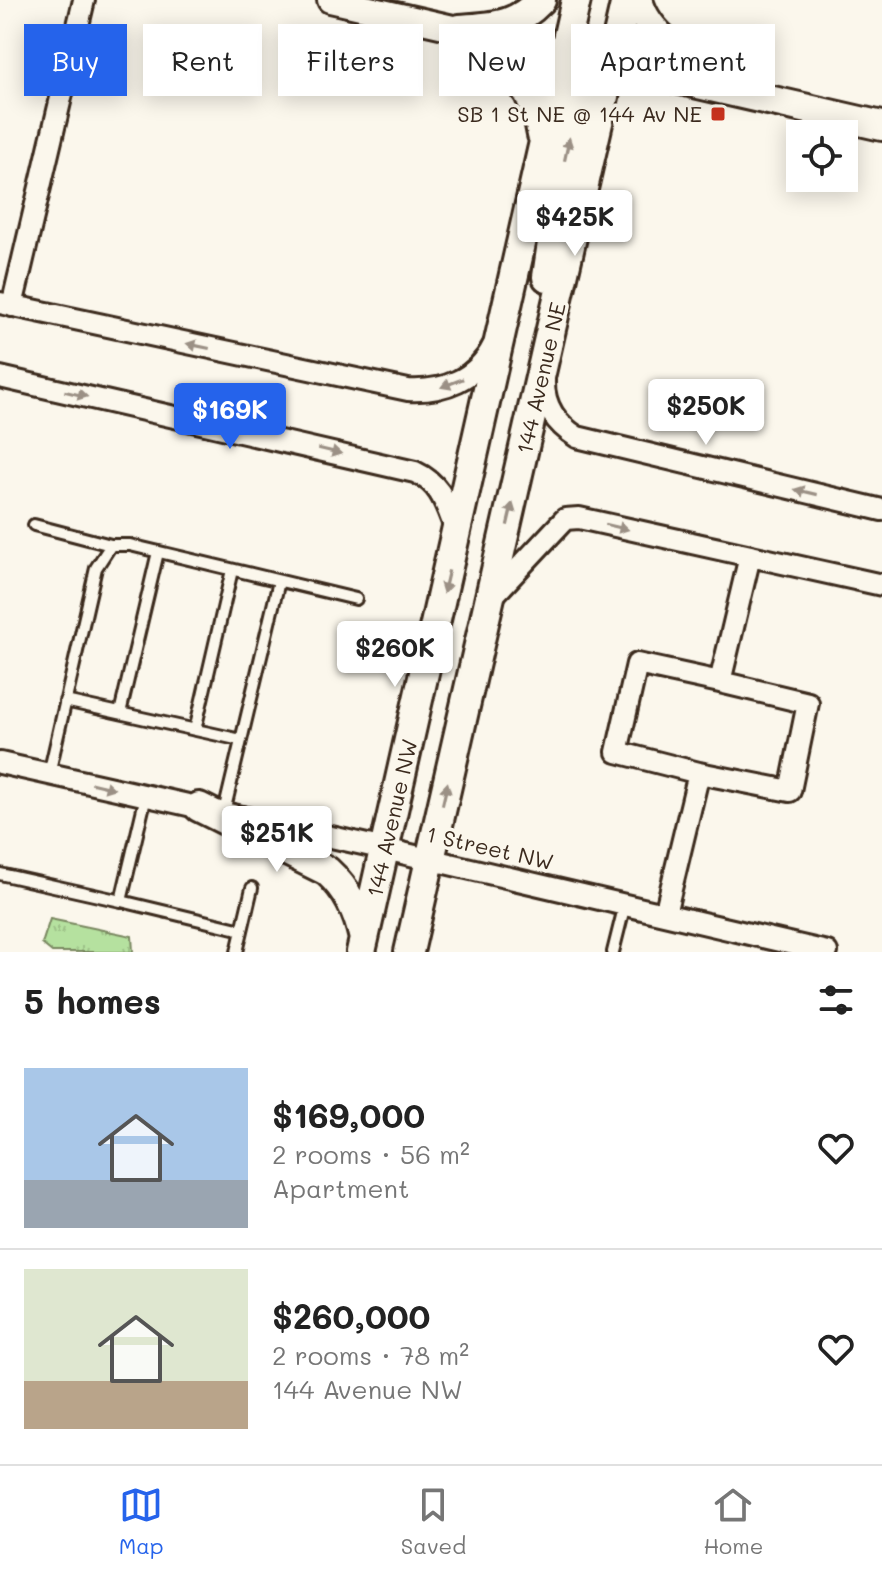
<!DOCTYPE html>
<meta charset="utf-8">
<style>
body{margin:0;font-family:Mali,sans-serif;background:#f2f2f2;color:#222;height:100vh;display:flex;flex-direction:column;font-size:30px;white-space:nowrap}
*{box-sizing:border-box;margin:0}
p{font-size:26px;color:#767676}
.icon{flex:none;width:44px;height:44px;fill:none;stroke:currentColor;stroke-width:2;stroke-linecap:round;stroke-linejoin:round}
.map{position:relative;height:952px;overflow:hidden}
.drawer{display:flex;flex-direction:column;background:#fff;flex:1}
.drawer>*{flex:none}
.guide{position:absolute;left:24px;top:24px;width:834px;height:72px;display:flex;gap:16px}
.controls{position:absolute;left:786px;top:120px;display:grid;gap:16px}
.controls a{display:grid;place-items:center;width:72px;height:72px;border-radius:0px;background:#fff;box-shadow:0 4px 20px #0003;font-size:40px}
.price{position:absolute;translate:-50% -68px;padding:0 18px;border-radius:8px;background:#fff;color:#222;font-size:26px;line-height:52px;filter:drop-shadow(0 2px 4px #0008)}
.price::after{content:'';position:absolute;left:50%;top:48px;width:24px;height:18px;margin-left:-12px;background:inherit;clip-path:polygon(0 0,100% 0,50% 100%)}
.price.current{background:#2563eb;color:#fff}
ul{padding:0;list-style:none}
li{display:flex;align-items:center;gap:24px;height:200px;padding:0 24px}
li+li{border-top:2px solid #e0e0e0}
li span{display:grid;place-items:center;flex:none;width:224px;height:160px;border-radius:0px;color:#555}
li>.icon{margin-inline-start:auto}
span .icon{width:96px;height:96px;fill:#fffc;stroke-width:1}
li b{font-size:34px}
h2{display:flex;justify-content:space-between;align-items:center;height:96px;padding:0 24px;font-size:34px}
.tag{padding:0 28px;border-radius:0px;background:#fff;box-shadow:0 4px 20px #0003;font-size:28px;line-height:72px}
.tag.current{background:#2563eb;color:#fff}
.tabs{display:flex;justify-content:space-around;align-items:center;height:112px;border-top:2px solid #e0e0e0;background:#fff;font-size:22px;color:#767676}
.tabs a{display:grid;justify-items:center;gap:4px}
.tabs .current{color:#2563eb}
.map>svg:first-child{display:block}
.park{fill:url(#park-tufts);stroke:#78865e;stroke-width:2}
.lines{fill:none;stroke-linecap:round;stroke-linejoin:round}
.service-casing{stroke:#3b2a1e;stroke-width:16}
.minor-casing{stroke:#3b2a1e;stroke-width:26}
.tertiary-casing{stroke:#3b2a1e;stroke-width:30}
.secondary-casing{stroke:#3b2a1e;stroke-width:34}
.service{stroke:#fbf7ec;stroke-width:10}
.minor{stroke:#fbf7ec;stroke-width:20}
.tertiary{stroke:#fbf7ec;stroke-width:24}
.secondary{stroke:#fbf7ec;stroke-width:28}
.oneway{fill:#9b9085}
.poi-dot{fill:#c8321e;stroke:#fbf7ec;stroke-width:3}
.labels{text-anchor:middle;stroke-width:7;stroke-linejoin:round;paint-order:stroke}
.poi-label{font-size:22px;fill:#3b2a1e;stroke:#fbf7ec;text-anchor:end}
.street-label{font-size:22px;fill:#3b2a1e;stroke:#fbf7ec}
</style>
<div class="map">
<svg width="882" height="952" viewBox="0 0 882 952">
<defs>
<pattern id="park-tufts" width="24" height="20" patternUnits="userSpaceOnUse" patternTransform="scale(2)"><rect width="24" height="20" fill="#b5e19f"/><path d="M3 7l-1-3M5 7V3M7 7l1-3M15 17l-1-3M17 17v-4M19 17l1-3" fill="none" stroke="#9dc188"/></pattern>
</defs>
<rect width="100%" height="100%" fill="#fbf7ec"/>
<filter id="ink" filterUnits="userSpaceOnUse"><feTurbulence type="fractalNoise" baseFrequency=".0125" numOctaves="2"/><feDisplacementMap in="SourceGraphic" scale="16" xChannelSelector="R" yChannelSelector="G"/><feConvolveMatrix kernelMatrix="1 2 1 2 8 2 1 2 1" color-interpolation-filters="sRGB"/></filter>
<g filter="url(#ink)">
<path class="park" d="M50,919L132,936L133,952H52L42,944Z"/>
<g class="lines">
<defs>
<path id="service" d="M34,525L111,545
M65,701L241,740
M120,713L158,552
M195,730L232,570
M49,774L96,568L111,545H130L356,599
M224,812L279,581
M0,874L121,901L146,796
M121,901L242,930
M237,952L252,888
M613,952L625,904"/>
<path id="minor" d="M0,303L408,390C443,392 477,379 493,346
M12,306L84,0
M0,377L415,472C443,485 446,506 457,533
M544,380C543,406 556,424 577,437L882,510
M491,598L565,519L579,518L882,585
M720,682L637,664L617,752L699,773L790,791L808,703L720,682L750,556
M0,763L385,849L827,952
M665,914L699,773"/>
<path id="tertiary" d="M330,0L563,53"/>
<path id="secondary" d="M638,0C649,44 702,64 738,86
M460,29C501,63 534,78 542,135
M460,29C495,26 515,27 541,0
M563,53L882,126
M547,277L563,168L578,96L575,76L563,53
M199,807L327,871C348,890 358,912 364,939
M361,952L576,0
M409,952L626,0"/>
</defs>
<use href="#service" class="service-casing"/>
<use href="#minor" class="minor-casing"/>
<use href="#tertiary" class="tertiary-casing"/>
<use href="#secondary" class="secondary-casing"/>
<use href="#service" class="service"/>
<use href="#minor" class="minor"/>
<use href="#tertiary" class="tertiary"/>
<use href="#secondary" class="secondary"/>
</g>
<defs><path id="oneway-solid" d="M-6-.8H1V-3.2L6.5 0L1 3.2V.8H-6Z" transform="scale(2)"/></defs>
<g class="oneway">
<use href="#oneway-solid" transform="translate(567 149) rotate(-78)"/>
<use href="#oneway-solid" transform="translate(198 346) rotate(-168)"/>
<use href="#oneway-solid" transform="translate(452 383) rotate(159)"/>
<use href="#oneway-solid" transform="translate(76 394) rotate(13)"/>
<use href="#oneway-solid" transform="translate(330 451) rotate(13)"/>
<use href="#oneway-solid" transform="translate(806 492) rotate(-167)"/>
<use href="#oneway-solid" transform="translate(510 514) rotate(-77)"/>
<use href="#oneway-solid" transform="translate(617 527) rotate(13)"/>
<use href="#oneway-solid" transform="translate(446 582) rotate(103)"/>
<use href="#oneway-solid" transform="translate(103 786) rotate(13)"/>
<use href="#oneway-solid" transform="translate(445 794) rotate(-77)"/>
</g>
</g>
<rect class="poi-dot" x="710" y="106" width="16" height="16" rx="4"/>
<g class="labels">
<g class="poi-label">
<text x="702" y="122">SB 1 St NE @ 144 Av NE</text>
</g>
<g class="street-label">
<text transform="translate(541 378) rotate(-77)" y="8">144 Avenue NE</text>
<text transform="translate(392 818) rotate(-77)" y="8">144 Avenue NW</text>
<text transform="translate(490 848) rotate(13)" y="8">1 Street NW</text>
</g>
</g>
</svg>
<div class="controls">
<a><svg class="icon" aria-label="locate" viewBox="0 0 24 24"><circle cx="12" cy="12" r="6"/><path d="M12 2v4M12 18v4M2 12h4M18 12h4"/></svg></a>
</div>
<b class="price" style="left:575px;top:258px">$425K</b>
<b class="price" style="left:706px;top:447px">$250K</b>
<b class="price current" style="left:230px;top:451px">$169K</b>
<b class="price" style="left:395px;top:689px">$260K</b>
<b class="price" style="left:277px;top:874px">$251K</b>
<div class="guide">
<a class="tag current">Buy</a>
<a class="tag">Rent</a>
<a class="tag">Filters</a>
<a class="tag">New</a>
<a class="tag">Apartment</a>
</div>
</div>
<section class="drawer">
<h2>5 homes<svg class="icon" aria-label="filters" viewBox="0 0 24 24"><path d="M4 7h16M4 17h16"/><circle cx="9" cy="7" r="2"/><circle cx="15" cy="17" r="2"/></svg></h2>
<ul>
<li><span style="background:linear-gradient(#a9c7e8 70%,#9aa5b1 0)"><svg class="icon" aria-label="home" viewBox="0 0 24 24"><path d="M3 11l9-7 9 7M6 9v11h12V9"/></svg></span><div><b>$169,000</b><p>2 rooms · 56 m²</p><p>Apartment</p></div><svg class="icon" aria-label="heart" viewBox="0 0 24 24"><path d="M12 20l-8-8c-3-5 5-10 8-4 3-6 11-1 8 4z"/></svg></li>
<li><span style="background:linear-gradient(#dfe7d0 70%,#b9a48a 0)"><svg class="icon" aria-label="home" viewBox="0 0 24 24"><path d="M3 11l9-7 9 7M6 9v11h12V9"/></svg></span><div><b>$260,000</b><p>2 rooms · 78 m²</p><p>144 Avenue NW</p></div><svg class="icon" aria-label="heart" viewBox="0 0 24 24"><path d="M12 20l-8-8c-3-5 5-10 8-4 3-6 11-1 8 4z"/></svg></li>
</ul>
</section>
<nav class="tabs">
<a class="current"><svg class="icon" aria-label="map" viewBox="0 0 24 24"><path d="M3 6l6-2 6 2 6-2v14l-6 2-6-2-6 2zM9 4v14M15 6v14"/></svg>Map</a>
<a><svg class="icon" aria-label="saved" viewBox="0 0 24 24"><path d="M7 4h10v16l-5-4-5 4z"/></svg>Saved</a>
<a><svg class="icon" aria-label="home" viewBox="0 0 24 24"><path d="M3 11l9-7 9 7M6 9v11h12V9"/></svg>Home</a>
</nav>
